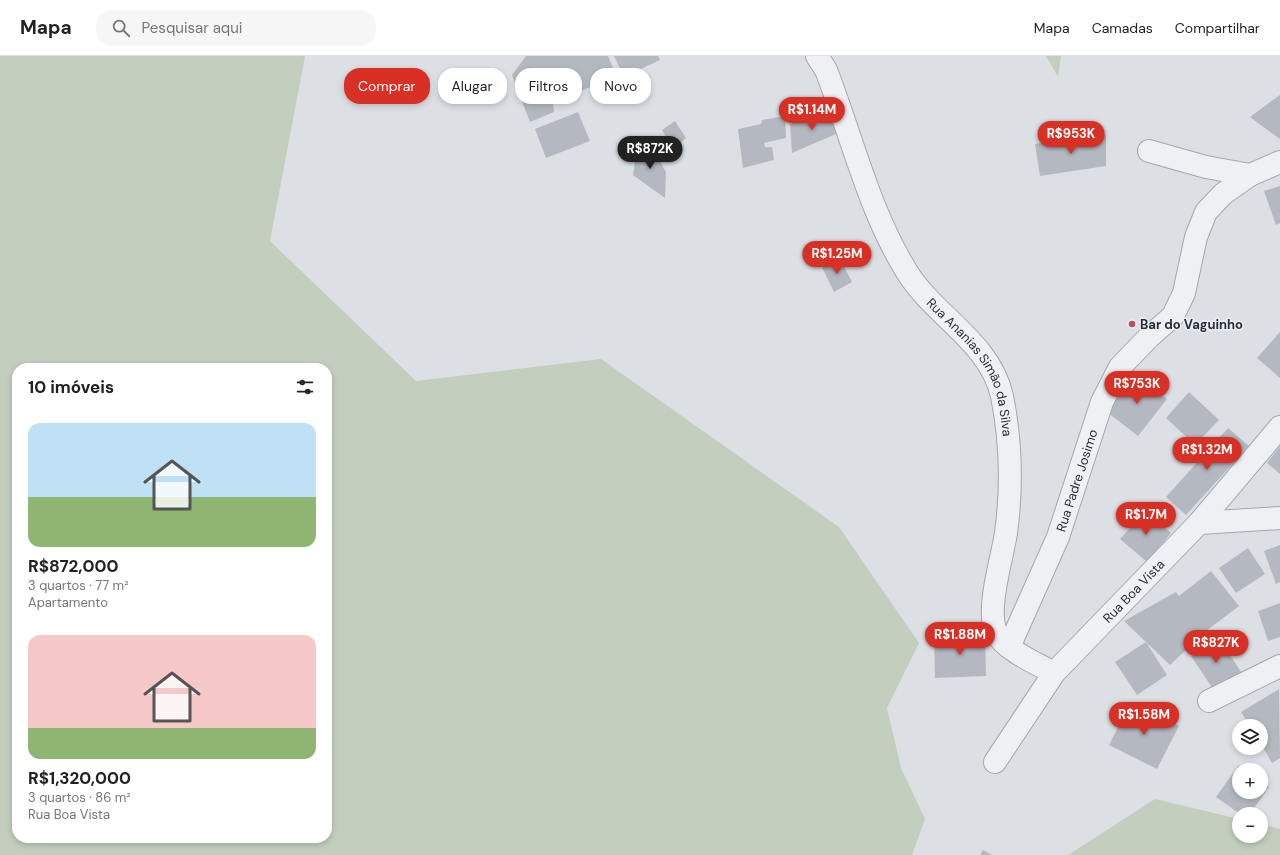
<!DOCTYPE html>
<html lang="pt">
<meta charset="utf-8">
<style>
body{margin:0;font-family:"DM Sans",sans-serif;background:#f6f6f6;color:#222;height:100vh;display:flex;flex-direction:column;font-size:15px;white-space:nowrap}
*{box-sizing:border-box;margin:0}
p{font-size:13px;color:#767676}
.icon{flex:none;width:22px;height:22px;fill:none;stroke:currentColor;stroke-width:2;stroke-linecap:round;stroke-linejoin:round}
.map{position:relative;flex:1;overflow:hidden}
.side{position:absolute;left:12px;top:307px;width:320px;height:480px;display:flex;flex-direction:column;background:#fff;border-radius:16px;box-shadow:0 2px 6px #0003}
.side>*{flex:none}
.top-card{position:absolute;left:344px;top:12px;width:380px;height:36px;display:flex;gap:8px}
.tools{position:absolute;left:1232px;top:663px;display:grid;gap:8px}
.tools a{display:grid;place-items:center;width:36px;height:36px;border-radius:50%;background:#fff;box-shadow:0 2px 6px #0003;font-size:20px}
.price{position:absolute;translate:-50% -34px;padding:0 9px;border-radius:14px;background:#d93025;color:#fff;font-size:13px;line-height:26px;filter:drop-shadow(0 1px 2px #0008)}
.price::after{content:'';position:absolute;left:50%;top:24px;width:12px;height:9px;margin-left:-6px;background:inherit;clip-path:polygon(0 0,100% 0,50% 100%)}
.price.current{background:#222;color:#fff}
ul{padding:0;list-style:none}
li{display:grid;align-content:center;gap:8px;height:212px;padding:0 16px}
li span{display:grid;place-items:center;height:124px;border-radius:12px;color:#555}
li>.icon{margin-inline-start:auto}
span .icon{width:72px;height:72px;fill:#fffc;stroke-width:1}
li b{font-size:17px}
h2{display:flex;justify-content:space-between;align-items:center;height:48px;padding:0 16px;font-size:17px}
.pill{padding:0 14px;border-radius:16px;background:#fff;box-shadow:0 2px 6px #0003;font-size:14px;line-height:36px}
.pill.current{background:#d93025;color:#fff}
header{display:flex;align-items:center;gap:24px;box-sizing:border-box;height:56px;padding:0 20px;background:#fff;border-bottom:1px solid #e0e0e0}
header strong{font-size:19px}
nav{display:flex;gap:22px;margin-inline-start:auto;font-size:14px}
.search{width:280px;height:36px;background:#f6f6f6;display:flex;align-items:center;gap:10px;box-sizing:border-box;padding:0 14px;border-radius:16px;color:#767676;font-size:15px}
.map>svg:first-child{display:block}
.green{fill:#c2cebe;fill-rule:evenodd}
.building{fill:#b4b9c1}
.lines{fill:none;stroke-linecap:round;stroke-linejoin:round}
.minor-casing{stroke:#a2a7ae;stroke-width:24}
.minor{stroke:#eef0f4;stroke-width:22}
.poi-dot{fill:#c14a5f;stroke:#ebeef3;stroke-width:1.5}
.labels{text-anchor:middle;stroke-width:3;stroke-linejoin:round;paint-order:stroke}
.poi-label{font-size:13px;font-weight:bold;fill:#272e3a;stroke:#ebeef3;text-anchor:start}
.street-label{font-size:13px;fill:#272e3a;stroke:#ebeef3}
</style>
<header>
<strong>Mapa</strong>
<div class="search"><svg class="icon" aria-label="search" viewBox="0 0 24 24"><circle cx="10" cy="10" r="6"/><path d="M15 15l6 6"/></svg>Pesquisar aqui</div>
<nav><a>Mapa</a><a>Camadas</a><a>Compartilhar</a></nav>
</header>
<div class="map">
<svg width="1280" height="799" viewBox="0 0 1280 799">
<rect width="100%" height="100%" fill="#dce0e5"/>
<path class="green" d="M0,0H305L270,185L416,325L601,303L839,471L919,587L887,652L901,712L925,763L912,799H0ZM17,312H327V782H17Z
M1046,0H1061L1058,21Z
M1155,743L1239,763V780H1261V768L1280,773V799H1068Z"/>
<path class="building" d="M526,0H608L616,19L553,48L554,56L530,66L512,19Z
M614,0H658L660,4L624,21Z
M1280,39V83L1250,61Z
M831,54L836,78L792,97L790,68Z
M578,56L590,85L546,102L535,73Z
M785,60L786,82L764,87L765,91H772L774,104L743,112L738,73L761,68L762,64Z
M675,65L686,82L673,94L662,74Z
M1106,79V110L1040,120L1035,88Z
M649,90L652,91L666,116L665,142L633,119L637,92Z
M1280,130V167L1276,169L1264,135Z
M839,201L852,226L834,236L822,211Z
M1280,276V322L1257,302Z
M1135,319L1167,343L1138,380L1107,356Z
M1189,336L1219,364L1195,389L1166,362Z
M1228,372L1249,390L1186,459L1166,441Z
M1280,390V418L1267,407Z
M1145,455L1171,477L1147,506L1120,483Z
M1280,489V526L1276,528L1264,495Z
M1248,492L1265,518L1236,537L1219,512Z
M1211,515L1239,550L1206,575L1170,609L1124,565L1176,536L1179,540Z
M1280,547V581L1268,585L1258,555Z
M985,579L986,620L935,622L934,580Z
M1219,582L1241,616L1213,633L1191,600Z
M1146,586L1167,619L1137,639L1115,606Z
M1279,633L1280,702L1272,707L1261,688V670H1250L1241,656Z
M1131,646L1179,670L1157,713L1109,689Z
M1238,710L1244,714H1239V736H1261V726L1269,731L1250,758H1240L1216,741Z
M983,794L992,799H980Z"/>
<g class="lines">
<defs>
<g id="minor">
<path id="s1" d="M817,0L826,14C852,81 869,155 907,216C934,260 990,286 1002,340C1011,385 1012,432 1006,477C1002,503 986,553 996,576C1003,593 1037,608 1054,617"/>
<path d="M1149,95L1206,111L1250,119"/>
<path d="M1199,467L1280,462"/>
<path id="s2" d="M1009,591L1058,481L1102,346L1120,311L1149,281L1173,260L1184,237L1196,181L1206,156L1223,138L1250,119L1280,106"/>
<path d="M1209,645L1280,610"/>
<path id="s3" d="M995,706L1054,617L1199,467L1280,371"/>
</g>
</defs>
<use href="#minor" class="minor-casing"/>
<use href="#minor" class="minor"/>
</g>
<circle class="poi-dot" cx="1132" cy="268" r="4"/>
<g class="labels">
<g class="poi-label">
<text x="1140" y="273">Bar do Vaguinho</text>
</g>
<g class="street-label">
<text dy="5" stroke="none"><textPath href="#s1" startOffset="352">Rua Ananias Simão da Silva</textPath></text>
<text dy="5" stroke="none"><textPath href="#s2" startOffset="180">Rua Padre Josimo</textPath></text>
<text dy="5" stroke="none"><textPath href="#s3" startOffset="221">Rua Boa Vista</textPath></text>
</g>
</g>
</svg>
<div class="tools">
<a><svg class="icon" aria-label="layers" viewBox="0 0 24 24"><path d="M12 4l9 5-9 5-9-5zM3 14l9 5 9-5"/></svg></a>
<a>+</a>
<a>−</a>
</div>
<b class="price" style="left:812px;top:75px">R$1.14M</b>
<b class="price" style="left:1071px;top:99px">R$953K</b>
<b class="price current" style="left:650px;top:114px">R$872K</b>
<b class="price" style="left:837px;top:219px">R$1.25M</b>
<b class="price" style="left:1137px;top:349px">R$753K</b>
<b class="price" style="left:1207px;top:415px">R$1.32M</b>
<b class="price" style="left:1146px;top:480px">R$1.7M</b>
<b class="price" style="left:960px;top:600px">R$1.88M</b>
<b class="price" style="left:1216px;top:608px">R$827K</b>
<b class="price" style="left:1144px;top:680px">R$1.58M</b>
<div class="top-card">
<a class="pill current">Comprar</a>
<a class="pill">Alugar</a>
<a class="pill">Filtros</a>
<a class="pill">Novo</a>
</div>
<section class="side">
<h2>10 imóveis<svg class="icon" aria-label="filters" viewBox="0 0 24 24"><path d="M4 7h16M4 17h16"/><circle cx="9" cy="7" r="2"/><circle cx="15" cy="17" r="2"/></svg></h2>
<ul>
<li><span style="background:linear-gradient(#bfe0f5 60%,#8fb573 0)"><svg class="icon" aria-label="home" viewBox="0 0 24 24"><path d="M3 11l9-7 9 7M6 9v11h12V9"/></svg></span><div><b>R$872,000</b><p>3 quartos · 77 m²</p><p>Apartamento</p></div></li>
<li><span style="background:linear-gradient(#f6c9c9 75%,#8fb573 0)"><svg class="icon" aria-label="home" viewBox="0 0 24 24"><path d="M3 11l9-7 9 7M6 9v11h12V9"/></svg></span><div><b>R$1,320,000</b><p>3 quartos · 86 m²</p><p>Rua Boa Vista</p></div></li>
</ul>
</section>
</div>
